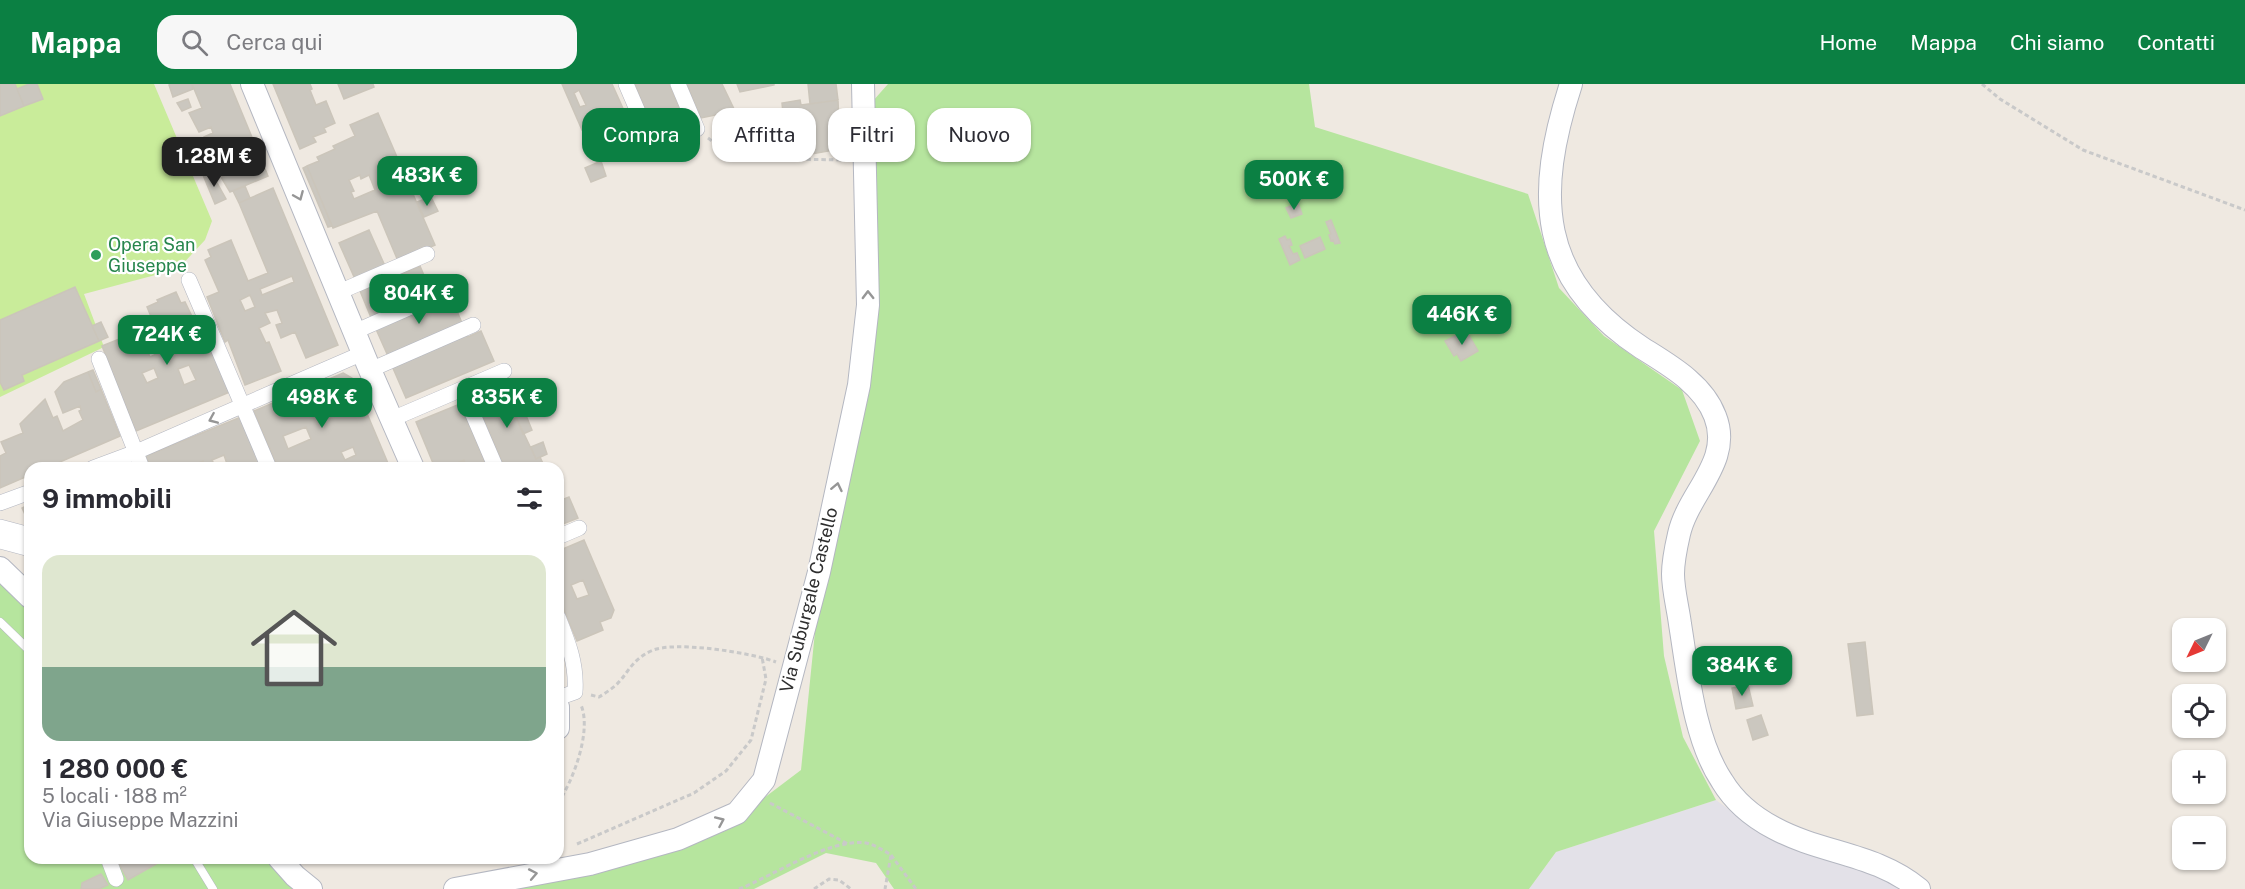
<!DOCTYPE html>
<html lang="it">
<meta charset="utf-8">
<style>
body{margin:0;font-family:"Public Sans",sans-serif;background:#f7f7f7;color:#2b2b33;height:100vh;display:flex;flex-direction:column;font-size:22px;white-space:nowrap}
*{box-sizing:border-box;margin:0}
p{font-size:20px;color:#7c7c81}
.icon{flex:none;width:33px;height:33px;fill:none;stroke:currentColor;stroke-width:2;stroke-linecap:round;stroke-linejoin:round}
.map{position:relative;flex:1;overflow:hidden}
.drawer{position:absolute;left:24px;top:378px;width:540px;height:402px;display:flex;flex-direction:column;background:#fff;border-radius:18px;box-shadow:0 2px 4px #0004}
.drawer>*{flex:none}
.banner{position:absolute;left:582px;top:24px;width:570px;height:54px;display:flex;gap:12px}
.needle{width:39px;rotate:227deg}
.controls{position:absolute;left:2172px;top:534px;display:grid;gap:12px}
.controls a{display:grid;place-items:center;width:54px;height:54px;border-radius:12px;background:#fff;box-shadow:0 2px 4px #0004;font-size:30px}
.price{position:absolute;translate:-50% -51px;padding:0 14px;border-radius:12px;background:#0b8043;color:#fff;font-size:20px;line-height:39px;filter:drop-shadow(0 2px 3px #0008)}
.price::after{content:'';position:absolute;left:50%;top:36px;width:18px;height:14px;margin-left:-9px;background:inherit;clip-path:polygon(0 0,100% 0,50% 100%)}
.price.active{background:#222;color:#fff}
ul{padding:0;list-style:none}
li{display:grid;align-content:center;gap:12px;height:318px;padding:0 18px}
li+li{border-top:2px solid #e1e1e2}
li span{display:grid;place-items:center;height:186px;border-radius:18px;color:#555}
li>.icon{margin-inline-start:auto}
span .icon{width:108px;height:108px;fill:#fffc;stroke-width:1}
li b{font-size:26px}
h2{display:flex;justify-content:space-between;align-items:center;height:72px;padding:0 18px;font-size:26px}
.pill{padding:0 21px;border-radius:18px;background:#fff;box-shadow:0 2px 4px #0004;font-size:21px;line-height:54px}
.pill.active{background:#0b8043;color:#fff}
header{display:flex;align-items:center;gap:36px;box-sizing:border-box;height:84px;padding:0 30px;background:#0b8043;color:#fff}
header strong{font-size:28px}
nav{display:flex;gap:33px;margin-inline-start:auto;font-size:21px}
.search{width:420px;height:54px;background:#f7f7f7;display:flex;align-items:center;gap:15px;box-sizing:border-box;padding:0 21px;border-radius:18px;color:#7c7c81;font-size:22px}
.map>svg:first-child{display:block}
.industrial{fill:#e3e1e8}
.green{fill:#b6e59e}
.pitch{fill:#c9ec9a}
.building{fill:#cbc7bf;stroke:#cbc5ba;stroke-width:1.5;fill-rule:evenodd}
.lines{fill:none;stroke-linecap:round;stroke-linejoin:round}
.lane-casing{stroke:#b4b7c1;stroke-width:9}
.street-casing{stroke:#b4b7c1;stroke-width:16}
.secondary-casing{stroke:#b4b7c1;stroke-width:24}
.path{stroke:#c9c9c9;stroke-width:3;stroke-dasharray:4.5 3;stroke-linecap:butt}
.lane{stroke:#fff;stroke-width:8}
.street{stroke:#fff;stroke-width:15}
.secondary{stroke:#fff;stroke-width:22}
.oneway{stroke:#969696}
.leisure-dot{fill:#2e9e5b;stroke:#fff;stroke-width:2}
.labels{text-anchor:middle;stroke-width:4.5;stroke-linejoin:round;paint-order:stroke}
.leisure-label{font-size:18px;fill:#27864d;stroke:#fff;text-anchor:start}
.street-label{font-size:18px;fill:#2e2e2e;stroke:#fff}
</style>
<header>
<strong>Mappa</strong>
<div class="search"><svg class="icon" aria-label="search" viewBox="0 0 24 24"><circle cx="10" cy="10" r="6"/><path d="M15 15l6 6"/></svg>Cerca qui</div>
<nav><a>Home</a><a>Mappa</a><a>Chi siamo</a><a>Contatti</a></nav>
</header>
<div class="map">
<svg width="2245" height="805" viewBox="0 0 2245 805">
<rect width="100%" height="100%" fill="#efe9e1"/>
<path class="industrial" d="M1716,716L1768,754L1873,788L1903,805H1529L1556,768Z"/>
<path class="green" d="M888,0H1309L1315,43L1528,110L1559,204L1604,252L1682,306L1700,357L1654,447L1664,572L1683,653L1716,716L1556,768L1529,805H894L876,779L826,769L754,805H464L739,733L801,686L816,538L877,239L857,35Z
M0,487L30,516V774H277L307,805H0Z"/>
<path class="pitch" d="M0,0H154L212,137L205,156L178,185L84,210L104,263L0,313Z"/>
<path class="building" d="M0,0H15L24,22L0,32Z
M29,0H37L43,15L24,22L17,5Z
M171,0H192L193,5L173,13L169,1Z
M192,0H230L268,92L230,108L221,93L231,89L223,69L209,75L205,65L208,63L204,53L213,49L211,43L199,48L189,29L202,24Z
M273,0H310L312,5L310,6L316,21L326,17L335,39L324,44L326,48L313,53L316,58L300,65Z
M338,0H373L374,3L344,15Z
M562,0H612L630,40L616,44L617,48L594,52L590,43L582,46ZM579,6L586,21L580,23L574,9Z
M635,0H669L681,28L652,41Z
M687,0H722L735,27L701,34Z
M737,0H774V1L740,8Z
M808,0H836L838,16L810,20Z
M188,15L191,23L182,27L177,19Z
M800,16L801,21L838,16L840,65L795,73L788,28L783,29L782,19Z
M378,29L435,161L398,177L377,127L333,144L307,82L319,77L317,73L335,65L333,62L355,52L350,41ZM360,91L361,95L369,91L375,106L354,115L351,108L354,107L349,96Z
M601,77L606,92L591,98L585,84Z
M307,82L332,142L328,143L303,84Z
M211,88L226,115L215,120L203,91Z
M245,102L250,114L239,119L233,107Z
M273,104L338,261L306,274L295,248L281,254L276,241L282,239L277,226L265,229L270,239L259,244L266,259L269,258L281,287L245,301L228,256L225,258L207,213L219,208L205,176L211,173L208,166L231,156L248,197L268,189L239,119ZM292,192L294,198L262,211L260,205ZM250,211L255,223L245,227L240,216Z
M431,113L438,127L424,133L417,118Z
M1298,119L1302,130L1291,134L1286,124Z
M1331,136L1340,159L1335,160L1333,156L1331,157L1329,151L1331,150L1326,138Z
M369,146L385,182L355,195L339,159Z
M1285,152L1287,156L1290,155L1292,161L1289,162L1293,170L1297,169L1300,176L1290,181L1279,155Z
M1320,153L1325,165L1305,174L1300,162Z
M420,182L432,210L372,236L360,207Z
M75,203L99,257L22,291L24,297L4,306L0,298V236Z
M176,208L181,219L185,218L198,245L205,242L232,307L136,347L102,262L127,252L124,244L136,239L150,273L165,266L147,223L158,218L157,216ZM189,281L196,296L184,301L178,285ZM154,284L158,294L147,299L142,289Z
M450,210L462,239L388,272L375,243Z
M101,238L108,253L99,257L92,242Z
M1466,246L1478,267L1461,277L1457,270L1454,272L1445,257Z
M481,247L494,277L406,314L392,282L466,250L468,253Z
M93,286L101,305L96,308L88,288Z
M88,288L96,308L101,305L120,352L46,384H30V391L0,404V372L6,369L1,358L23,349L20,340L45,315L53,334L57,332L63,347L83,336L79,327L81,326L80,322L63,329L55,308L64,298Z
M343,289L352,294L390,384H334L332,380L322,384H278L254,327ZM306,343L311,355L288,365L283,352ZM353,363L356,371L345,376L341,368Z
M512,298L523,324L514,328L511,321L499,326L504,339L516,333L536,375L540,373L545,384H505L475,314Z
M460,320L487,384H467L464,376L453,381L454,384H435L416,338Z
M523,324L532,346L523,350L514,328Z
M241,333L262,384H218L227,380L224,371L212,376L216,384H206L203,377L196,380L197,384H151L146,372Z
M543,358L547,370L536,375L531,363Z
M569,413L578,434L558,442V414L559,417Z
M30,420V441L22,424Z
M584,456L614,526L611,534L600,538L603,546L577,557L558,511V467ZM583,496L589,511L577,515L571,501Z
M1865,558L1873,630L1857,632L1848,560Z
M1748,601L1753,622L1736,625L1732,604Z
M1761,631L1768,651L1753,656L1747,636Z
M126,774H156L158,779L128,796L118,778Z
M101,790L108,801L99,805H81L82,799Z"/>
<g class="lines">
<defs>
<path id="lane" d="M0,538L30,567
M194,774L213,805"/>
<path id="street" d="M626,0L648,51L697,45L678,0
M189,196L269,384
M339,208L427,170
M354,248L434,213
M99,275L142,384
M370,286L473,241
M462,305L496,384
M392,335L504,287
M93,384L136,368L363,269
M0,419L30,408
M0,443L30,451
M558,453L579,444
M0,457L30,465
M558,533C568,558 577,580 575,608L558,614
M108,774L116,795"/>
<path id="secondary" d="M252,0L370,286L413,384
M1571,0C1535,111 1537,195 1642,264C1669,281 1703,300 1715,332C1733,377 1688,409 1679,450C1676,463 1673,476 1673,490C1673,506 1678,524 1680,540C1688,589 1694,655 1722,697C1734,717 1753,733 1774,744C1822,770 1875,769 1919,805
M0,484L30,513
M558,623V644
M279,774L295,792L311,805
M455,805L590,780L678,755L737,729L764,696L819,488L859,301L868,221L863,0"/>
</defs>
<use href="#lane" class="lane-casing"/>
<use href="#street" class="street-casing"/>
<use href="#secondary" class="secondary-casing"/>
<path class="path" d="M1982,0L2000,15L2083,66L2245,126
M708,54L735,74L845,76
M591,611L599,613C604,610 610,606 615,602C629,589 630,577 651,567C673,556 753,569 776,578
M558,719C573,697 592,647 581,621
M770,719L848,760
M577,760L694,709L726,687L751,656L766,595L762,573
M891,771L916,805
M739,805C773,792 829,754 866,759C875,761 883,766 891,771L885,805
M814,805L829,795L839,796L851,805"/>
<use href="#lane" class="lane"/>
<use href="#street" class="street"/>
<use href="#secondary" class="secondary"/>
</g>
<defs><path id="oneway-chevron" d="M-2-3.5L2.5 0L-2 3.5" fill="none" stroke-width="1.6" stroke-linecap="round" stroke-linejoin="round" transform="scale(1.5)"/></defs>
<g class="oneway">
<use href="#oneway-chevron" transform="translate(299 112) rotate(67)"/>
<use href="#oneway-chevron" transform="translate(868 211) rotate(-91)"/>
<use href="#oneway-chevron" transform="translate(213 335) rotate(157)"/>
<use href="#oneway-chevron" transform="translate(837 403) rotate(-78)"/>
<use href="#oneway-chevron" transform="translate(720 737) rotate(-24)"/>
<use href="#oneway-chevron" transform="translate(533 790) rotate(-11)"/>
</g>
<circle class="leisure-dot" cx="96" cy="171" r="6"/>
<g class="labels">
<g class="leisure-label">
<text x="108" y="167">Opera San<tspan x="108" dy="21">Giuseppe</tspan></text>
</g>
<g class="street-label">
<text transform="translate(809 516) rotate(-76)" y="6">Via Suburgale Castello</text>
</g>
</g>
</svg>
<div class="controls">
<a><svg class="needle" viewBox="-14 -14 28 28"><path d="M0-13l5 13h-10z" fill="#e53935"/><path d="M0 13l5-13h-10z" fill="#7c7c81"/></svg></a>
<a><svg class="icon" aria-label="locate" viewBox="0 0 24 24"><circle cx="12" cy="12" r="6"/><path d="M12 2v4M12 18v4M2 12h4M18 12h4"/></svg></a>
<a>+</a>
<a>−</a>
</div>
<b class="price active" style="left:214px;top:104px">1.28M €</b>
<b class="price" style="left:427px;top:123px">483K €</b>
<b class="price" style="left:1294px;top:127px">500K €</b>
<b class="price" style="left:419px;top:241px">804K €</b>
<b class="price" style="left:1462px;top:262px">446K €</b>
<b class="price" style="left:167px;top:282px">724K €</b>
<b class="price" style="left:322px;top:345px">498K €</b>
<b class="price" style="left:507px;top:345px">835K €</b>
<b class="price" style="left:1742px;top:613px">384K €</b>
<div class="banner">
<a class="pill active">Compra</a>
<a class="pill">Affitta</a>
<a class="pill">Filtri</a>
<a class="pill">Nuovo</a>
</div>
<section class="drawer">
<h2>9 immobili<svg class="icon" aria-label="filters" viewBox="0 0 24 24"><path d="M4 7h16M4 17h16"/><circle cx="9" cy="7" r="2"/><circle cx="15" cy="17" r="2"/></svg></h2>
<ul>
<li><span style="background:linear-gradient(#dfe7d0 60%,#7fa58c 0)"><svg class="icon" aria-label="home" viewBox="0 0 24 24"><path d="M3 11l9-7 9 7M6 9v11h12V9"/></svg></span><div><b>1 280 000 €</b><p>5 locali · 188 m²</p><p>Via Giuseppe Mazzini</p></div></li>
</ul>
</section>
</div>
